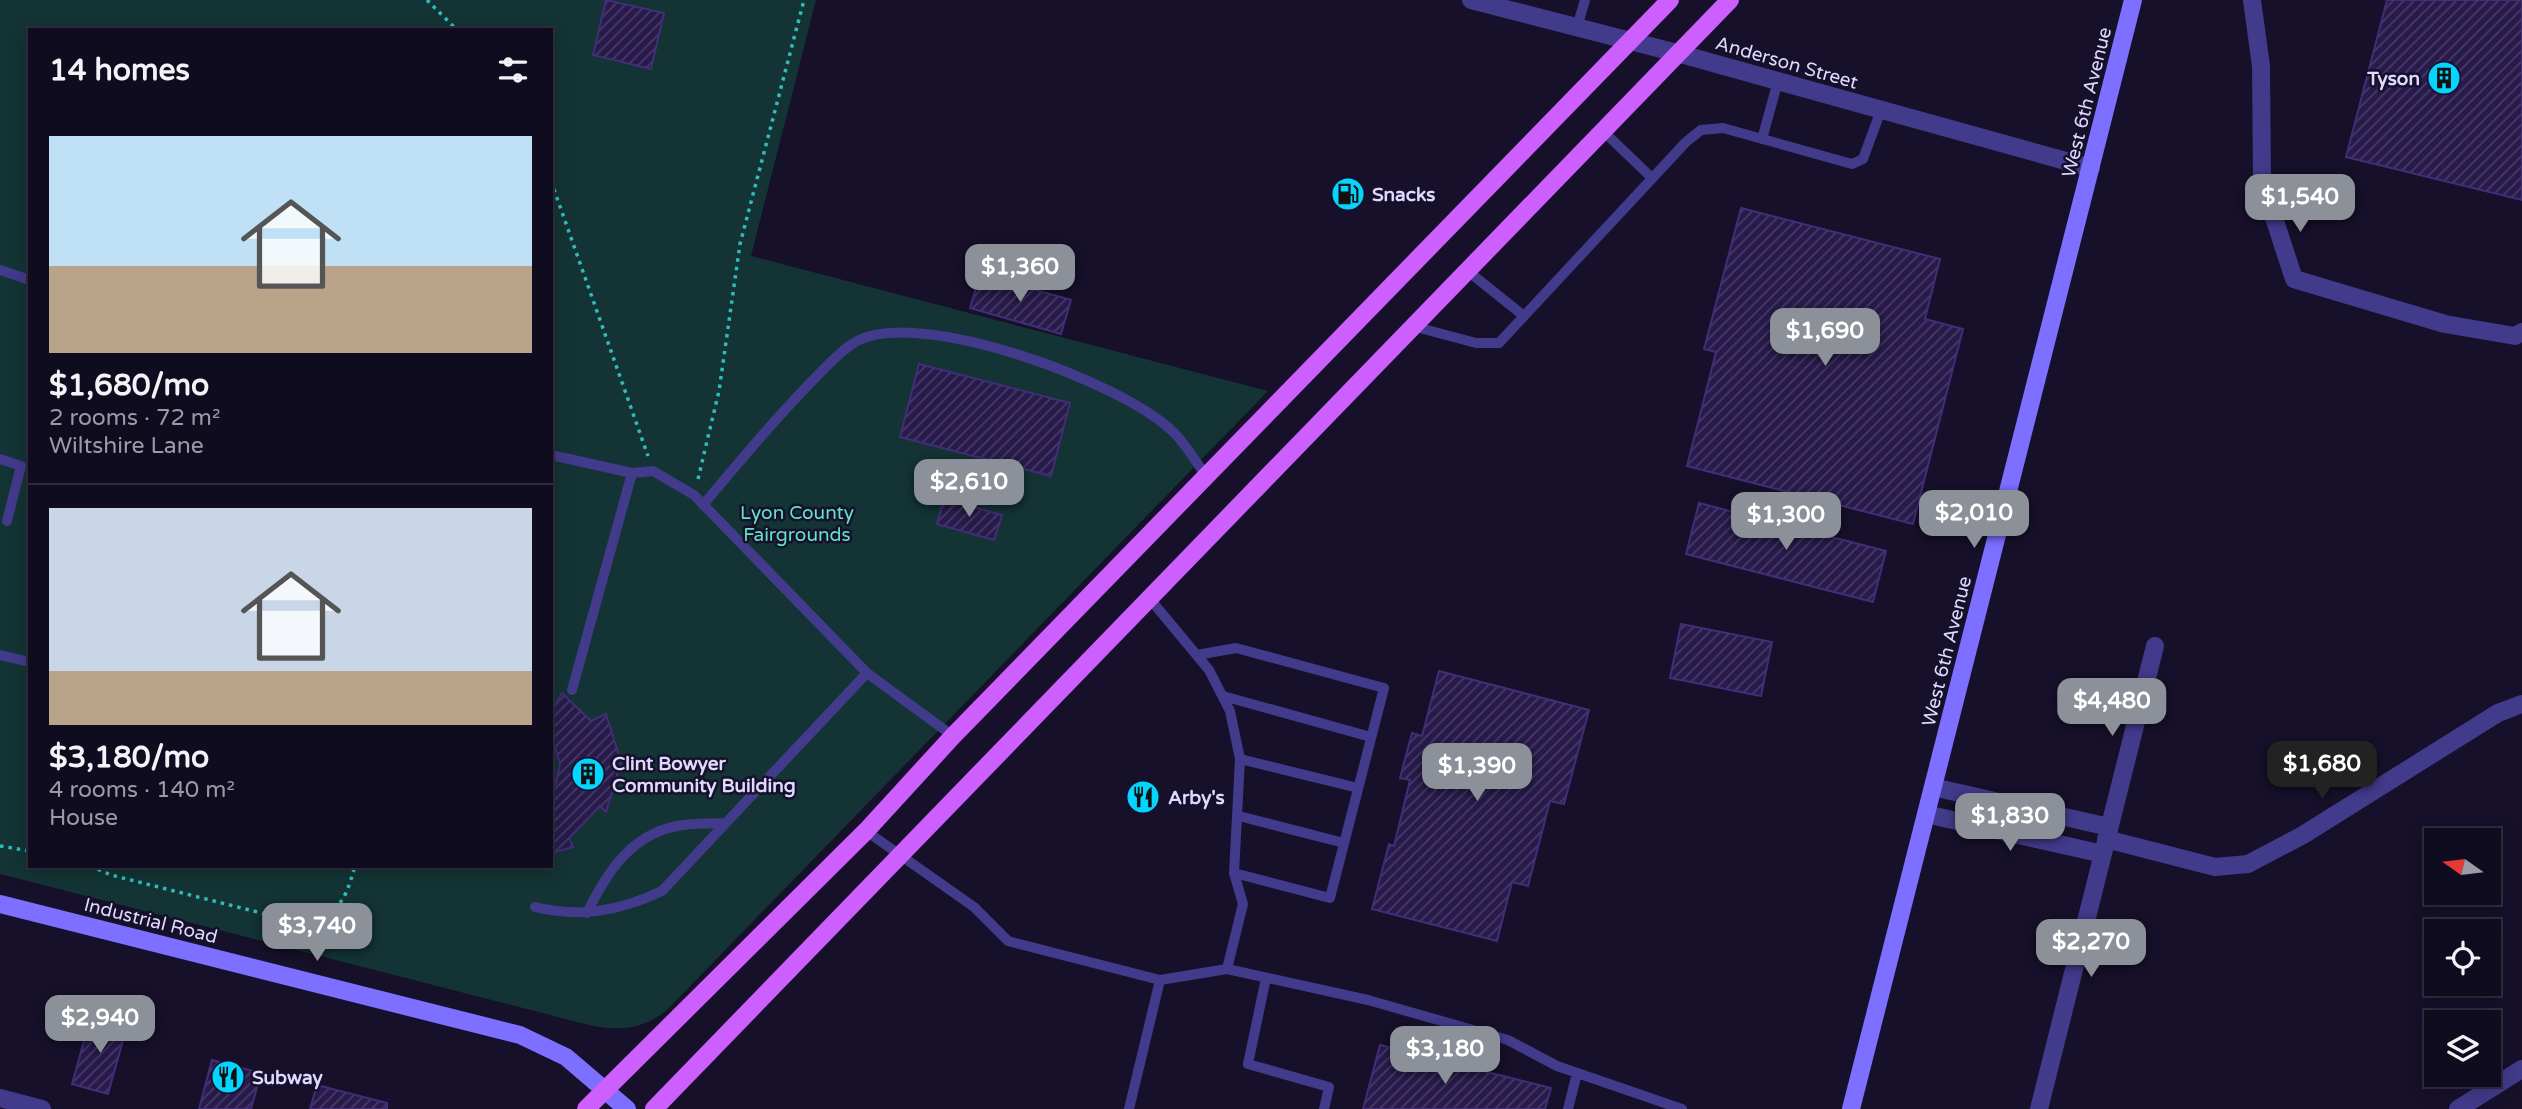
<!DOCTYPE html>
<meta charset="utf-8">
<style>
body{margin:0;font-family:"Varela Round",sans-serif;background:#191529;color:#f1f3f6;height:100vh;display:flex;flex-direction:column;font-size:26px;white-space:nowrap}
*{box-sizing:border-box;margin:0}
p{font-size:23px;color:#9c9ba5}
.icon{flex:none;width:38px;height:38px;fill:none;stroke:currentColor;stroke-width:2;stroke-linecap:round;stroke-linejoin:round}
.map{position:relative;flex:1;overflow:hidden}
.sheet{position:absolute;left:28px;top:28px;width:525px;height:840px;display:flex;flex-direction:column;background:#100c20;border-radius:0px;box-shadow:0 4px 18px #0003,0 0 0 2px #302c3e}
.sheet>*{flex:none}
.needle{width:46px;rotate:284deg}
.controls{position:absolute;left:2424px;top:828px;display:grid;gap:14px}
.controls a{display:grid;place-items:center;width:77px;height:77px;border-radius:0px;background:#100c20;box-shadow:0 4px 18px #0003,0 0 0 2px #302c3e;font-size:35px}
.price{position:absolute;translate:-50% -60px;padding:0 16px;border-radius:14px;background:#8c9099;color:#fff;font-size:23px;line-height:46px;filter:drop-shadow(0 2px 4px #0008)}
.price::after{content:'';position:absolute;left:50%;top:42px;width:21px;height:16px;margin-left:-10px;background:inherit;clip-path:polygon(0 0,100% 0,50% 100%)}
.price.on{background:#222;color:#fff}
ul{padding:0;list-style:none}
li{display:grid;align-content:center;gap:14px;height:371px;padding:0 21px}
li+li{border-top:2px solid #302c3e}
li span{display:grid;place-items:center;height:217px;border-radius:0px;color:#555}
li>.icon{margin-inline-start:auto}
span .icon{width:126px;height:126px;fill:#fffc;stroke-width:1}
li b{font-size:30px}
h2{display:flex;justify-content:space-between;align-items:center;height:84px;padding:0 21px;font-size:30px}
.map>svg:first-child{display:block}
.park{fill:#133334;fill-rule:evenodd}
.building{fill:url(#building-hatch);stroke:#412d78;stroke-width:2}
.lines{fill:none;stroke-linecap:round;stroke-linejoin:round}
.path{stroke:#2dbdbe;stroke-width:3.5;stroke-dasharray:3.5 5;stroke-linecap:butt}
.lane{stroke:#423a8a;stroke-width:10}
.street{stroke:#423a8a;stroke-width:18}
.secondary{stroke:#7d6fff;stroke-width:18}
.primary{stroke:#ce5fff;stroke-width:18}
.labels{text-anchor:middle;stroke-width:5;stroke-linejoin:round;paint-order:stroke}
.street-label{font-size:19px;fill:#dfd8ff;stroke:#16102a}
.poi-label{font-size:19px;font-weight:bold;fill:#dfd8ff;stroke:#16102a;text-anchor:start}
.park-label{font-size:19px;fill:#60e3cb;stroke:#16102a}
</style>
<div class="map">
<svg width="2522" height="1109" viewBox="0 0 2522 1109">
<defs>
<pattern id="building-hatch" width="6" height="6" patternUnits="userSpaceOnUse" patternTransform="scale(1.75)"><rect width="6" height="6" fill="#281b4b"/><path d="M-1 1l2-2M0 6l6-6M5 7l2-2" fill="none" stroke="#473b66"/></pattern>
</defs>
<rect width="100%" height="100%" fill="#16102a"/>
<path class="park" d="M0,0H816L751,256L1268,391L666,1011C642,1029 621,1031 593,1026L0,874ZM30,30H551V866H30Z"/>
<path class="building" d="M606,0L664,13L651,69L593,55Z
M2387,0H2522V200L2346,157Z
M1741,208L1940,259L1925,319L1963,329L1913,524L1687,466L1716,352L1704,349Z
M980,274L1071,300L1061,334L970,308Z
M919,364L1070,403L1051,476L900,437Z
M944,499L1002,515L994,540L937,524Z
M1699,503L1886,551L1873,602L1686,554Z
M1681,624L1772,642L1761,696L1670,678Z
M1439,671L1589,710L1564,804L1550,801L1528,886L1512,882L1497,941L1372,909L1389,844L1394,846L1410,780L1400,778L1412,733L1422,736Z
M562,693L591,721L606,714L621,762L606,812L600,806L569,838L573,847L556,852L551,857V788L556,784L560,764L555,746L551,743V712Z
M91,1016L127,1026L108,1094L72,1084Z
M1380,1045L1551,1088L1545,1109H1363Z
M212,1060L261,1073L251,1109H199Z
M317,1085L387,1103V1109H310Z"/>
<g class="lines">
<path class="path" d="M427,0L457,30
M551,181L648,456
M698,479L719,391L740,244L804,0
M0,846L30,851
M90,866L111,875L301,923C340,912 344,904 355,866"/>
<path class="lane" d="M1577,27L1585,0
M1603,131L1652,178
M1762,139L1778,81
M0,270L30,280
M1469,272L1524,316
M1416,327L1476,343H1499L1686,142L1701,130L1723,128L1852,164L1863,159L1881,110
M551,455L632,473L653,471L694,495L867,673L953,736
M0,459L21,466L7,521
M703,505C739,462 775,419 815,378C827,366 843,348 859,340C925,309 1120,382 1171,430C1185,442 1195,461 1206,476
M1150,599L1209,670L1230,711L1240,759L1234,873L1243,904L1227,969
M0,655L30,662
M1197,655L1236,648L1384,688L1330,898L1234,873
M572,690L632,473
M1223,696L1371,737
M1240,759L1358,788
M1239,816L1344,843
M866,831L974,907L1008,941L1160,980L1129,1109
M535,907C580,918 620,911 662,891L867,673
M587,913C606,874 630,835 677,826C693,823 710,824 726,823
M1266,978L1248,1064L1329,1087L1324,1109
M1160,980L1227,969L1368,1000L1508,1040L1557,1066L1682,1109
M1568,1109L1577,1073"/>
<path class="street" d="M1471,0L1677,53L2091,168
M2252,0L2261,66L2262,181L2294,279L2445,324L2515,336L2522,332
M1933,787L2109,827
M1926,814L2103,854
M2106,839L2215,867L2248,864L2303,835L2498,713L2522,704
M0,1098L42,1109
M2039,1109L2155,646
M2458,1109L2522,1069"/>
<path class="secondary" d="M0,904L520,1035L566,1057L627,1109
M1851,1109L2133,0"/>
<path class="primary" d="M586,1109L866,831L953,736L1670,0
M654,1109L1730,0"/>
</g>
<defs>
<symbol id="building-disc" viewBox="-11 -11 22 22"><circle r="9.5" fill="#04d5ff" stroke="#16102a"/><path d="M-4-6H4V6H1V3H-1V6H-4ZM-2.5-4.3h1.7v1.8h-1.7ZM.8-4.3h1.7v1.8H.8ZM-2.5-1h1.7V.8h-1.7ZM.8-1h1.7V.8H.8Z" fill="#111"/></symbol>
<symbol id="fuel-disc" viewBox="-11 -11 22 22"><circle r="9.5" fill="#04d5ff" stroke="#16102a"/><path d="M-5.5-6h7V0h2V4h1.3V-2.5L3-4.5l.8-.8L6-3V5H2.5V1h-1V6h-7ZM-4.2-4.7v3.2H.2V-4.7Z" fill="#111"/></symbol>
<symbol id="restaurant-disc" viewBox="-11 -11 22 22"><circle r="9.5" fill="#04d5ff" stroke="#16102a"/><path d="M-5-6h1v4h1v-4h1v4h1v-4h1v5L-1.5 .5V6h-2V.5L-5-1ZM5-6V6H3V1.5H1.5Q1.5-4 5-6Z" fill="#111"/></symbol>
</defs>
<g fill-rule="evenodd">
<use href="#building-disc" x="2425" y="59" width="38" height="38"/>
<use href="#fuel-disc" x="1329" y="175" width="38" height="38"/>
<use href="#building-disc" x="569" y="755" width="38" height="38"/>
<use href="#restaurant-disc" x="1124" y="778" width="38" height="38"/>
<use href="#restaurant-disc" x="209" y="1058" width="38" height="38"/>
</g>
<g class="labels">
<g class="street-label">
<text transform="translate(1787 62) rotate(16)" y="7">Anderson Street</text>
<text transform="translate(2086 102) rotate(-76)" y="7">West 6th Avenue</text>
<text transform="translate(1946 651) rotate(-76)" y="7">West 6th Avenue</text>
<text transform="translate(151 920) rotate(14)" y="7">Industrial Road</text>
</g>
<g class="poi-label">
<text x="2420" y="85" text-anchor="end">Tyson</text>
<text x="1372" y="201">Snacks</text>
<text x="612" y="770">Clint Bowyer<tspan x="612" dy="22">Community Building</tspan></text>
<text x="1168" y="804">Arby's</text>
<text x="252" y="1084">Subway</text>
</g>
<g class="park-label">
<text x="797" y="519">Lyon County<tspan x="797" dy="22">Fairgrounds</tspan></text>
</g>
</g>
</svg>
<div class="controls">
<a><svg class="needle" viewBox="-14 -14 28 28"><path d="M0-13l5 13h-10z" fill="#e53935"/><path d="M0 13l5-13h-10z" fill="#9c9ba5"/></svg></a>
<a><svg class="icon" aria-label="locate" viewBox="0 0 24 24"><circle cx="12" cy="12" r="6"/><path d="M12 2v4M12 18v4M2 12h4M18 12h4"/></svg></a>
<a><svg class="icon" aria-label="layers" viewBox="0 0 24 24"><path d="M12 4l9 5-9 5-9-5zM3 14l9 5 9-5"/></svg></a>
</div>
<b class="price" style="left:2300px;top:234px">$1,540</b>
<b class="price" style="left:1020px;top:304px">$1,360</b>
<b class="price" style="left:1825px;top:368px">$1,690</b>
<b class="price" style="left:969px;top:519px">$2,610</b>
<b class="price" style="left:1974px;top:550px">$2,010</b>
<b class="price" style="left:1786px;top:552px">$1,300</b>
<b class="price" style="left:2112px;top:738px">$4,480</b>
<b class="price on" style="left:2322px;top:801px">$1,680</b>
<b class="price" style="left:1477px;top:803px">$1,390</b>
<b class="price" style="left:2010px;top:853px">$1,830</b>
<b class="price" style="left:317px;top:963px">$3,740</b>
<b class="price" style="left:2091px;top:979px">$2,270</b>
<b class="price" style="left:100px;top:1055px">$2,940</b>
<b class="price" style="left:1445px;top:1086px">$3,180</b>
<section class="sheet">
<h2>14 homes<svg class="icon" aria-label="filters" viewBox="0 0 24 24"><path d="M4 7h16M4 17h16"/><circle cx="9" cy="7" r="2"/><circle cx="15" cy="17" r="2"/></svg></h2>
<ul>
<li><span style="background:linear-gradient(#bfe0f5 60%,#b9a48a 0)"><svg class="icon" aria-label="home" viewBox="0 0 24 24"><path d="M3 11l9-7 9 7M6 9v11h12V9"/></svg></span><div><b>$1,680/mo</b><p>2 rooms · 72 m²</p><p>Wiltshire Lane</p></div></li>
<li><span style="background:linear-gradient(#c9d6e8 75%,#b9a48a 0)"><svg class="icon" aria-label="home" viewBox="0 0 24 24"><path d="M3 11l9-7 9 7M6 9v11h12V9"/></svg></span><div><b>$3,180/mo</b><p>4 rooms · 140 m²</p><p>House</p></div></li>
</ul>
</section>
</div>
